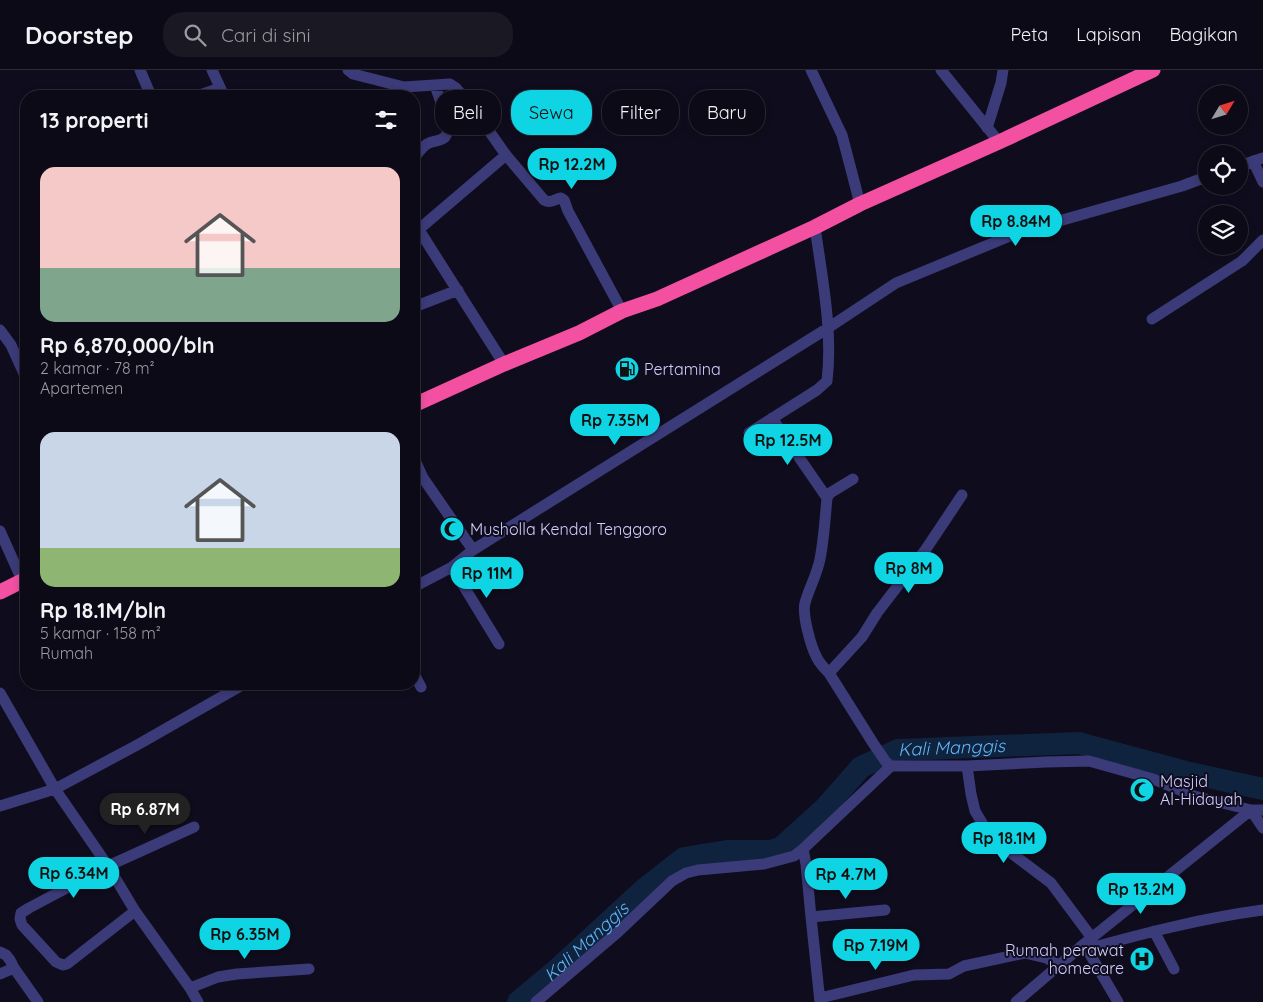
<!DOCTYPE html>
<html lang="id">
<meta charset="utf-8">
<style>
body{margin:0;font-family:Quicksand,sans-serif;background:#191823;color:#f1f3f6;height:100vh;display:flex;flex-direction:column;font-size:19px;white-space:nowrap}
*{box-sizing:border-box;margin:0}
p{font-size:16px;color:#9a9aa1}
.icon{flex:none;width:28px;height:28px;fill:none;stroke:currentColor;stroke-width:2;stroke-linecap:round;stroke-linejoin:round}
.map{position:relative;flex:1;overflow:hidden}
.side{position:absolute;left:20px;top:20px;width:400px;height:600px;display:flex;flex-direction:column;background:#0b0a16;border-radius:20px;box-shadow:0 2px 8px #0003,0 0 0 1px #2b2b35}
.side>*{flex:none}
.guide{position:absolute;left:435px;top:20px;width:475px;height:45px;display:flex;gap:10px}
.needle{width:32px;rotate:52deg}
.buttons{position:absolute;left:1198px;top:15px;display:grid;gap:10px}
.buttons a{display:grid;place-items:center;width:50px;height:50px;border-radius:50%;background:#0b0a16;box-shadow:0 2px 8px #0003,0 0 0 1px #2b2b35;font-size:25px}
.price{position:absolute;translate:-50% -42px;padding:0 11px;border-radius:18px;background:#0fd4e4;color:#111;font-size:16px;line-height:32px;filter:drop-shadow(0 1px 2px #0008)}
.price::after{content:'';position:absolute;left:50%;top:30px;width:15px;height:11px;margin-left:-8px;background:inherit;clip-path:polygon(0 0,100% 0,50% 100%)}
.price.on{background:#222;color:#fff}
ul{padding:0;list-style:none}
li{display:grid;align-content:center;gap:10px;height:265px;padding:0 20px}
li span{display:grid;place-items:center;height:155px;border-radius:15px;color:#555}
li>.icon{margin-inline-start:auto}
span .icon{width:90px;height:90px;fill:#fffc;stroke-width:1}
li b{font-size:21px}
h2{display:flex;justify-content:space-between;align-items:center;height:60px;padding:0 20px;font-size:21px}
.tag{padding:0 18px;border-radius:20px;background:#0b0a16;box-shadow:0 2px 8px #0003,0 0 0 1px #2b2b35;font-size:18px;line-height:45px}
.tag.on{background:#0fd4e4;color:#111}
header{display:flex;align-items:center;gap:30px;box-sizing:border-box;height:70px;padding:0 25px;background:#0b0a16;border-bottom:1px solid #2b2b35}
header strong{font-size:24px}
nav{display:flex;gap:28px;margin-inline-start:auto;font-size:18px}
.search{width:350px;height:45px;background:#191823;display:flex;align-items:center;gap:12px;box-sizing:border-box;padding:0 18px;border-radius:20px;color:#9a9aa1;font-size:19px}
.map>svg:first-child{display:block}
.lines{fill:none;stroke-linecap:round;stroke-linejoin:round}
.river{stroke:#0f233f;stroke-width:22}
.street{stroke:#3c3b79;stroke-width:11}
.highway{stroke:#f350a2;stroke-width:15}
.labels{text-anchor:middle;stroke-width:4;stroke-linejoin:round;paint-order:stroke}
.poi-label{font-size:16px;fill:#d0ccfc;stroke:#0f0d1d;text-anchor:start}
.water-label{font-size:18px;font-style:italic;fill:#61b4f4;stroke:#0f0d1d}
</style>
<header>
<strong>Doorstep</strong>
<div class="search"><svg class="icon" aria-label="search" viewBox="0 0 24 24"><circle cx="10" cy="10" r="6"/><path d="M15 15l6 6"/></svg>Cari di sini</div>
<nav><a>Peta</a><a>Lapisan</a><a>Bagikan</a></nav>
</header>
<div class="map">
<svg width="1263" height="932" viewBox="0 0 1263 932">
<rect width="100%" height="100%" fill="#0f0d1d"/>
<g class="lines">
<path class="river" id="s1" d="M518,932L554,902L642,821L684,788L727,781H771L782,777L825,738L861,697L898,680L1079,673L1190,703L1263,719"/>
<path class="street" d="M140,0L151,26
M212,0L224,26
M348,0L353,4L404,17L450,14L456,18L475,41L506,85L544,130C551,134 554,129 561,128L564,130L568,141L622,241
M811,0L842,65L860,134
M941,0L999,72
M197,26L220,18
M987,58L1001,13L1003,0
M414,88C418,83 422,77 427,74C433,70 440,72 445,67C453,58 438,26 435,15
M1253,91L1263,112
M1239,96L1263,88
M414,152L504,294
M418,160L506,85
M414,237L458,220
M1152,249L1242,191L1263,170
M0,260L11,275L26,308
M772,348L827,428
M749,363L817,320L827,311C833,261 822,207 815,157
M414,388L423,408L473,480
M853,409L830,423L827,428C825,449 824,469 820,489C817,505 809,518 805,533C802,545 811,577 817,588C820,594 824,598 829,603L873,673L886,692L891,696
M0,461L22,510
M452,497L499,574
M414,517L452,497L473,480L828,258L896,213L1017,163L1182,116L1206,107
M829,603L862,567L877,543L926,479L962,425
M414,604L421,617
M0,623L55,719L108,796L135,841L190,918L198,932
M967,696L971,724L975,741L984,756L998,773L1051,813L1092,868
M0,736L55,719L139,674L244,614
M135,841L67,894L63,895L56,892L22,855L20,849L21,843L29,838L108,796L194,757
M811,847L885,840
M1154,861L1174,899
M1084,874L1118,932
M1087,879C1145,863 1203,848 1263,840
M0,882L6,885L10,890L14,898L38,932
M0,904L14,898
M190,918L218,907L237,904L309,899
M820,928L914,905L949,904L964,896L1025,883L1046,888L1059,895
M536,932L618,862L672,811L686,803L698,800L764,794L794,786L803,779
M820,932L811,847L806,794L803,779L891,696H967L1046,692L1089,691L1153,709L1194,726L1251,740H1263
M1016,932L1084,874L1251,740L1263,758"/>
<path class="highway" d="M414,335L504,294L579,263L622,241L657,229L815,157L860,134L999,72L1153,0
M0,522L26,509"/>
</g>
<defs>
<symbol id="fuel-disc" viewBox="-11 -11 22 22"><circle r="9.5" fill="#0fd4e4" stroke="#0f0d1d"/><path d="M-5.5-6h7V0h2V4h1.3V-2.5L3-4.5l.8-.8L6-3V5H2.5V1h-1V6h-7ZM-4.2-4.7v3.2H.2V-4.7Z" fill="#111"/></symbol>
<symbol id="mosque-disc" viewBox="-11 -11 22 22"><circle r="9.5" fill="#0fd4e4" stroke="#0f0d1d"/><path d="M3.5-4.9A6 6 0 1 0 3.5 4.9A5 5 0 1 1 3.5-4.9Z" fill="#111"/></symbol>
<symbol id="hospital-disc" viewBox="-11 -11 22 22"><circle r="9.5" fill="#0fd4e4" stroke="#0f0d1d"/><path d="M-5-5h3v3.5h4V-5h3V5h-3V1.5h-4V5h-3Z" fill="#111"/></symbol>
</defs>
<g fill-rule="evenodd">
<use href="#fuel-disc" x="613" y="285" width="28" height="28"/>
<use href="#mosque-disc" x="438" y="445" width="28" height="28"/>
<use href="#mosque-disc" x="1128" y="706" width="28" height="28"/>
<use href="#hospital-disc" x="1128" y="875" width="28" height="28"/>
</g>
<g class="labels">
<g class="poi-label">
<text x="644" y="305">Pertamina</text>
<text x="470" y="465">Musholla Kendal Tenggoro</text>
<text x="1160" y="717">Masjid<tspan x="1160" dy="18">Al-Hidayah</tspan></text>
<text x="1124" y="886" text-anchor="end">Rumah perawat<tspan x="1124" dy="18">homecare</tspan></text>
</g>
<g class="water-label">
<text dy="6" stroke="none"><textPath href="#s1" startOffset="526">Kali Manggis</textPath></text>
<text dy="6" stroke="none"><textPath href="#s1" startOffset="91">Kali Manggis</textPath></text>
</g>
</g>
</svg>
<div class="buttons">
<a><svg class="needle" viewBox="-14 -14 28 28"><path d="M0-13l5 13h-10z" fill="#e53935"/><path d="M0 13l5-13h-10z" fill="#9a9aa1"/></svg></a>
<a><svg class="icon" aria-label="locate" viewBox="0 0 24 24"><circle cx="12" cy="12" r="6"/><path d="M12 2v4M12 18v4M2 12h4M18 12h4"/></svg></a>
<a><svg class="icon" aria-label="layers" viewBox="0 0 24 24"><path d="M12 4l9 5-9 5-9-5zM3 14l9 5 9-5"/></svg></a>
</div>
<b class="price" style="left:572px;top:120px">Rp 12.2M</b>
<b class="price" style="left:1016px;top:177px">Rp 8.84M</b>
<b class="price" style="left:615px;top:376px">Rp 7.35M</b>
<b class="price" style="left:788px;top:396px">Rp 12.5M</b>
<b class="price" style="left:909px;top:524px">Rp 8M</b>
<b class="price" style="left:487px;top:529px">Rp 11M</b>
<b class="price on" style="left:145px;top:765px">Rp 6.87M</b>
<b class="price" style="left:1004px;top:794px">Rp 18.1M</b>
<b class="price" style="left:74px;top:829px">Rp 6.34M</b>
<b class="price" style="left:846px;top:830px">Rp 4.7M</b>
<b class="price" style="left:1141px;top:845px">Rp 13.2M</b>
<b class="price" style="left:245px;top:890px">Rp 6.35M</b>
<b class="price" style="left:876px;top:901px">Rp 7.19M</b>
<div class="guide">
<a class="tag">Beli</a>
<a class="tag on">Sewa</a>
<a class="tag">Filter</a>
<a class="tag">Baru</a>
</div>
<section class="side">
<h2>13 properti<svg class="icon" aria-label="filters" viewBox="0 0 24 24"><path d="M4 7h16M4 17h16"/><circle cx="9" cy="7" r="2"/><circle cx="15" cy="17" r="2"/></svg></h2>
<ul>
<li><span style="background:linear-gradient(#f6c9c9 65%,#7fa58c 0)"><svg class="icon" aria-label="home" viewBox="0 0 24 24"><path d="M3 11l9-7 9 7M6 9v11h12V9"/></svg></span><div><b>Rp 6,870,000/bln</b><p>2 kamar · 78 m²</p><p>Apartemen</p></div></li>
<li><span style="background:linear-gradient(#c9d6e8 75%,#8fb573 0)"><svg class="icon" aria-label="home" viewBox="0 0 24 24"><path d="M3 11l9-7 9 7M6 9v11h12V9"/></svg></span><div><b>Rp 18.1M/bln</b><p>5 kamar · 158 m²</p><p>Rumah</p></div></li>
</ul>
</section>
</div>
